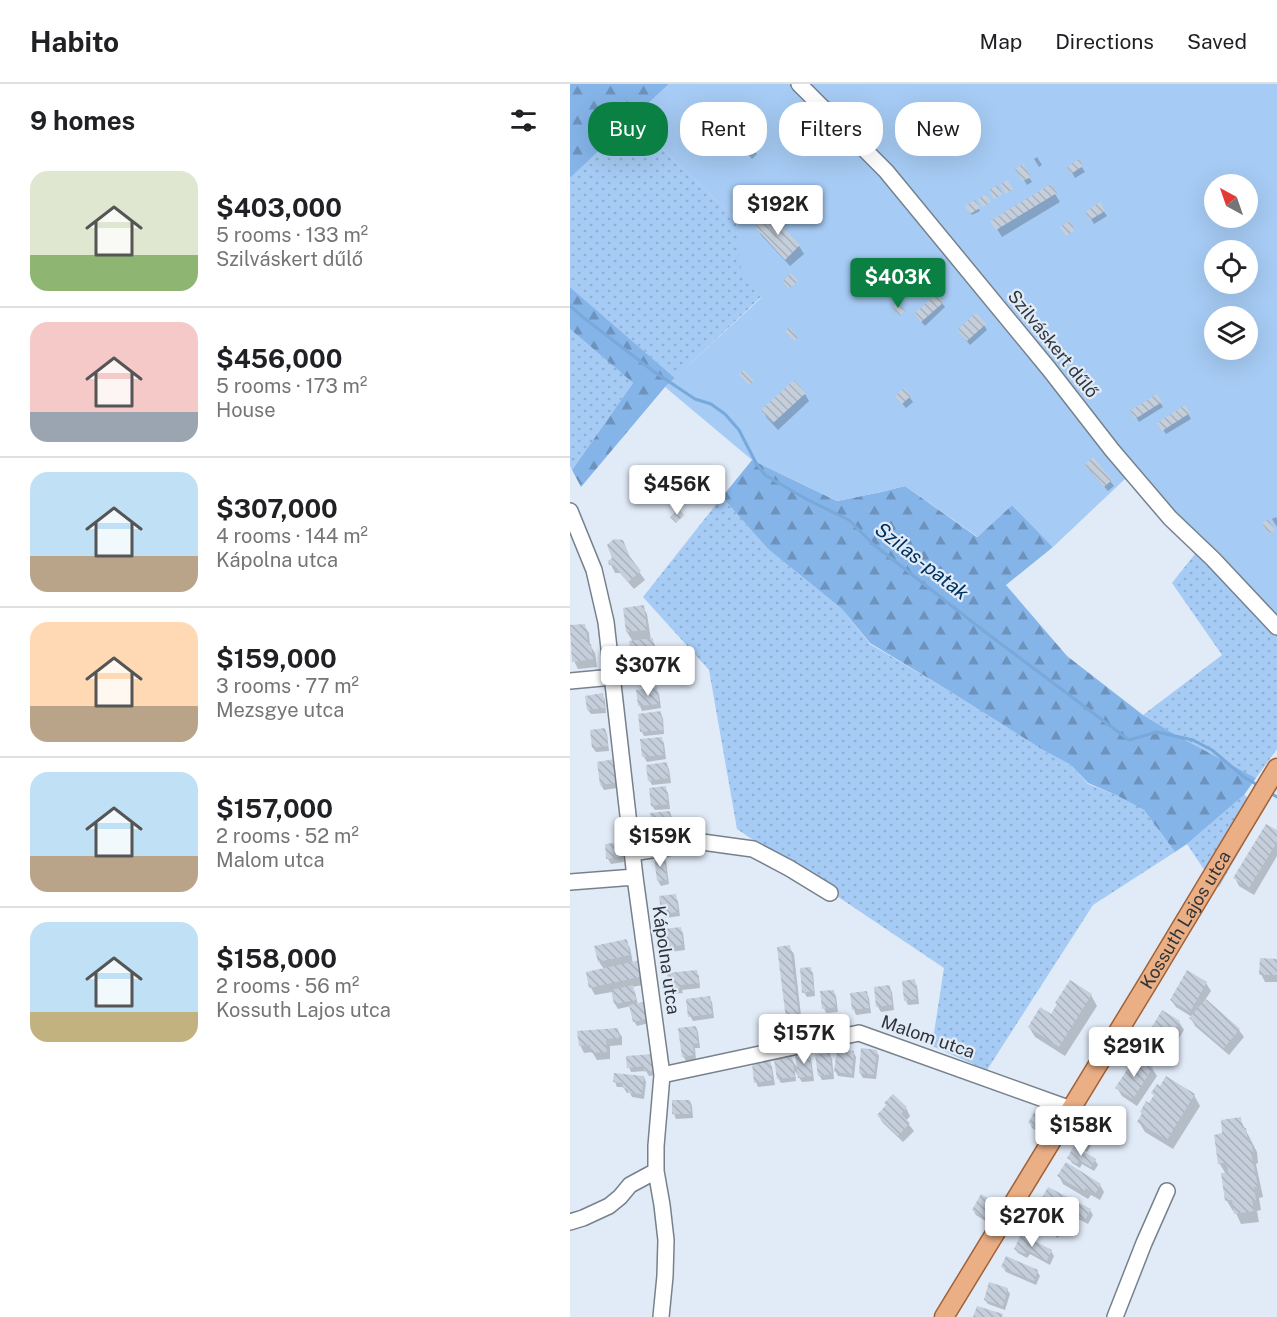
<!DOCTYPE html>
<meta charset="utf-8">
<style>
body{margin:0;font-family:"Public Sans",sans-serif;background:#f2f2f2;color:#202124;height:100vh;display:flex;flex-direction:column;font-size:22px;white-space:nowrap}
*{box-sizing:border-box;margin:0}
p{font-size:20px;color:#757577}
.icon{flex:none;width:33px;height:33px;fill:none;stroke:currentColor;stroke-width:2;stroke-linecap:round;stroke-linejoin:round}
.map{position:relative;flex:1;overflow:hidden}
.drawer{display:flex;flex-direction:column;background:#fff;width:570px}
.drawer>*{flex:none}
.top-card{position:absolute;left:18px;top:18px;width:570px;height:54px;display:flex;gap:12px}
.needle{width:39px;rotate:320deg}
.fabs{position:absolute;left:634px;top:90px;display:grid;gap:12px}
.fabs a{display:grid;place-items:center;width:54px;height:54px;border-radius:50%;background:#fff;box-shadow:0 6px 24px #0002;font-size:30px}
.price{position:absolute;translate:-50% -51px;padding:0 14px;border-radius:6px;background:#fff;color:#222;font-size:20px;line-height:39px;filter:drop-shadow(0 2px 3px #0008)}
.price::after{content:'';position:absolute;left:50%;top:36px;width:18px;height:14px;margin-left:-9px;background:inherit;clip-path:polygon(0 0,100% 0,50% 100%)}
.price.on{background:#0b8043;color:#fff}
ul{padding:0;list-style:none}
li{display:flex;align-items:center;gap:18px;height:150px;padding:0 30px}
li+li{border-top:2px solid #e0e0e0}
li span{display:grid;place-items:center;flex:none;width:168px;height:120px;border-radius:18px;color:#555}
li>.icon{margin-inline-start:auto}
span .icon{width:72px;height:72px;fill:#fffc;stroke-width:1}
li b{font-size:26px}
h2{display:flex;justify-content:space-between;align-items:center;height:72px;padding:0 30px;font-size:26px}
.pill{padding:0 21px;border-radius:24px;background:#fff;box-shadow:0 6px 24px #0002;font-size:21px;line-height:54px}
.pill.on{background:#0b8043;color:#fff}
header{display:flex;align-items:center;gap:36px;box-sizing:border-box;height:84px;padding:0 30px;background:#fff;border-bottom:2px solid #e0e0e0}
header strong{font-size:28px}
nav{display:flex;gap:33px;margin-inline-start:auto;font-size:21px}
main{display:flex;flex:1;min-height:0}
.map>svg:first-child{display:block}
.grass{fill:url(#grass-dots)}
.forest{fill:url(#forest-firs)}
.green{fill:#a6cbf4;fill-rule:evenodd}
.shadow{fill:#0003}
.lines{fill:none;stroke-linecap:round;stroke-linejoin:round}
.stream{stroke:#79a8db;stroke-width:3}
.building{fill:url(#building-back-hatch)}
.minor-casing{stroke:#77818c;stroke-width:18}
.major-casing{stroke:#a16237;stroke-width:21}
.minor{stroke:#fff;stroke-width:15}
.major{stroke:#ebaf86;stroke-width:18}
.labels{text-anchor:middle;stroke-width:4.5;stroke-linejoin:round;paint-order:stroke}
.street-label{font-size:18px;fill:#303439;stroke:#e1ebf8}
.water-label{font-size:20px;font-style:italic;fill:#003361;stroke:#e1ebf8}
</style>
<header>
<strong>Habito</strong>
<nav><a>Map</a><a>Directions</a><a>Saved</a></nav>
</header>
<main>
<section class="drawer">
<h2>9 homes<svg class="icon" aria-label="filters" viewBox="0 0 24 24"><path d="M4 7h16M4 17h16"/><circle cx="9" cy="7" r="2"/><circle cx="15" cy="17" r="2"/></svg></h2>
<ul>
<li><span style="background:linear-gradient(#dfe7d0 70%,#8fb573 0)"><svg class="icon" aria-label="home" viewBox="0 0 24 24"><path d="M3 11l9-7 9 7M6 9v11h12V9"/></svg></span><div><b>$403,000</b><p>5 rooms · 133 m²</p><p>Szilváskert dűlő</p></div></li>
<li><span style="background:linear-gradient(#f6c9c9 75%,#9aa5b1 0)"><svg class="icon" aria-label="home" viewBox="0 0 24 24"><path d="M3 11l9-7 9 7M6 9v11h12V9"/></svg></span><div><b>$456,000</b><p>5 rooms · 173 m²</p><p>House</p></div></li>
<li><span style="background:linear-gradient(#bfe0f5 70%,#b9a48a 0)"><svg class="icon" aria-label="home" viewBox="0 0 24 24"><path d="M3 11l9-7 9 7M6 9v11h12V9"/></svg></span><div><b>$307,000</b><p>4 rooms · 144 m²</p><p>Kápolna utca</p></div></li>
<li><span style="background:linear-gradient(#ffd9b3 70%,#b9a48a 0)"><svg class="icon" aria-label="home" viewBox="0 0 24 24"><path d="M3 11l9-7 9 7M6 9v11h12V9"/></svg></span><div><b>$159,000</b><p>3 rooms · 77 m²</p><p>Mezsgye utca</p></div></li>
<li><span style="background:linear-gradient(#bfe0f5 70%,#b9a48a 0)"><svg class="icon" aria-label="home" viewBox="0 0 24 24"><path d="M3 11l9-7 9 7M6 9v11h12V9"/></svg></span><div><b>$157,000</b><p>2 rooms · 52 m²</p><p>Malom utca</p></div></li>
<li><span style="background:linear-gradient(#bfe0f5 75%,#c2b280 0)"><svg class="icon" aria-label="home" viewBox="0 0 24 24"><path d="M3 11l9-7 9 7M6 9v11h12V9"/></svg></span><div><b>$158,000</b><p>2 rooms · 56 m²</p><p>Kossuth Lajos utca</p></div></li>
</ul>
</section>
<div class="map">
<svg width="707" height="1233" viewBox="0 0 707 1233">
<defs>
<pattern id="grass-dots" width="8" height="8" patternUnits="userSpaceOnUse" patternTransform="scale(1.5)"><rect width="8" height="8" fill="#a6cbf4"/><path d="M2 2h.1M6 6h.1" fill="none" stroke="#8fafd2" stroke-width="1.8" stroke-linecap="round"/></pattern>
<pattern id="forest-firs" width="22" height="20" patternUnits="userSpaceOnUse" patternTransform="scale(1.5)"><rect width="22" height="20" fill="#85b4e8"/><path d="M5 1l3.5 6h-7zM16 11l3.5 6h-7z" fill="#6d93bd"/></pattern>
<pattern id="building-back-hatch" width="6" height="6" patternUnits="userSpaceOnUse" patternTransform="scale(1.5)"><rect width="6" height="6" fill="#c5cfdb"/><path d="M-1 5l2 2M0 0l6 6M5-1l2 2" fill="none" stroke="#aab2bd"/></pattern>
</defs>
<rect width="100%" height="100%" fill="#e1ebf8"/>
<path class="grass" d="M61,35L166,135L173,193L191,213L105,294L0,203V94Z
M0,245L63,299L2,386L0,382Z
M152,413L198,465L272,525L300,560L373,603L473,666L501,681L518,700L546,711L574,726L605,768L523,821L417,986L362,962L374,884L167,745L139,586L73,513Z
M625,470L689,532L707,551V665L686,694L606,651L573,631L652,571L602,499Z
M674,711L694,724L649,803L633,784L617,760Z"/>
<path class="forest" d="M0,0H99L0,94Z
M0,203L105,294L95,303L11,403L2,386L63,299L0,245Z
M182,376L267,417L311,408L335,402L407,453L442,421L483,463L436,501L497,572L573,631L606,651L686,694L674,711L617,760L605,768L574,726L546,711L518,699L501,681L473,666L373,603L300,559L272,525L198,465L152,413Z"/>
<path class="green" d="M99,0H707V551L689,532L625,470L556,394L483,463L442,421L408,453L335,402L311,408L267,417L182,376L95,303L191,214L172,193L166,135L61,35ZM645,100H678V134H645ZM645,166H678V200H645ZM645,232H678V266H645Z"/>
<path class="shadow" d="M169,60L184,65L187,70L182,75Z
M467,73L472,81L469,83L464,75Z
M508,77L515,88L505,94L499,83Z
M452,82L462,98L457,101L447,85Z
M480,102L490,118L432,153L422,137Z
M181,115L196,123L199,127L195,131Z
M405,118L410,127L402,131L397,123Z
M529,120L537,132L524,140L517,128Z
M200,131L229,162L234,170L220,182L191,151L187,143Z
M372,183L374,187L364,197L360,193Z
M372,219L375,223L355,242L349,235Z
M414,241L417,246L400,261L392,251Z
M334,306L343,318L336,324L330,317Z
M235,310L239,317L208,346L197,334L193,326Z
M586,312L593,323L569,338L562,327Z
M614,323L621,335L596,350L589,339Z
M523,376L544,402L538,407L519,386Z
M706,433L707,435V443L702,435Z
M52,457L62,478L75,496L64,505L50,489H45L41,481Z
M73,523L77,530L81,556H82L85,561L86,574L65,576L63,571V558L57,548L54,525Z
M14,541L19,549L20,561L25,569L27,583L8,585L4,577L0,543Z
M83,580L86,584L87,595L69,598L66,593L64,582Z
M86,605L89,610L91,624L72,627L70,622L68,607Z
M32,611L35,616L36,629L21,630L18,626Z
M90,629L93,634L94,650L74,652L72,648Z
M35,645L37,650L39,667L26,668L23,664Z
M91,654L94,659L96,675L77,678L74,673L72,657Z
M44,677L48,692H46L47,704L34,706L31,701L29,679Z
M96,680L99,685L101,699L82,701L79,696Z
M95,704L98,709L100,725L85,726L82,722Z
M100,729L102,733L104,750L87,752L84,748Z
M697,742L707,748V772L684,811L669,802L665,794Z
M50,760L53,765L54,778L41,780L38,775L36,762Z
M94,773L96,777L99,800L91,802L88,797Z
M105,812L108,817L110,832L95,834L93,829Z
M110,844L113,849L115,866L99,868L97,863Z
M56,857L60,864L63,879L78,900L62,903L65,908L68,921L83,938L67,942L64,937L61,922L48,925L45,920L42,908L25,911L21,904L34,885L29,878Z
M219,863L224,870L233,949L222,950L218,942Z
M691,876H707V898H695L691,890Z
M240,885L243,889L245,912L237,913L234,908Z
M126,887L129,892L130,904L112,906L113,909L103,910L101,905Z
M618,888L636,899L641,907L635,916L669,946L674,953L659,971L625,942L621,934L622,933L606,923L601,916Z
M344,897L347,902L349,920L338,921L336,917Z
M319,903L322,908L324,926L311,928L308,923L306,904Z
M263,907L266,912L268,928L256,929L254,924Z
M297,909L299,914L301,929L286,931L284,926L282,911Z
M521,911L527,922L495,972L465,953L459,943L481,932L488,921Z
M139,913L142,918L144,934L123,937L120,932Z
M609,938L614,946L596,975L580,965L575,958Z
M126,943L128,948L130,964H125L126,976L116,977L113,972Z
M47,945L52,953V961L40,962V975L27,976L22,968L14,969L10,961Z
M306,967L309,972L306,995L293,994L290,989Z
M284,969L286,973L284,994L268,992L266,988Z
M238,970L241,974L244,997L232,998L225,987L226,997L211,999L208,994L221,974L228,985Z
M259,970L262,975L264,995L252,996L249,991Z
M83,971L87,991L79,992L76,987L61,988L59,983Z
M200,978L202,983L205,1001L188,1003L186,998Z
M582,984L587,992L567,1022L552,1012L547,1004Z
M74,993L76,998L74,1015L62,1013L60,1009H57L53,1003H47L45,998Z
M583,1009L624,1011L630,1022L603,1065L575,1048L569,1038L585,1013Z
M120,1017L122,1022L123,1034L106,1035L104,1030Z
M336,1024L340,1032L336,1037L344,1047L333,1058L313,1039L308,1031Z
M479,1032L482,1037L474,1051L462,1044L460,1039Z
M670,1035L687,1068L688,1079L686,1080L693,1113L689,1114L691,1126L687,1127L689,1138L671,1140L665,1127H663L657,1117L653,1090H656L649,1079L654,1051Z
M524,1046L527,1051L517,1068L510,1064L507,1059Z
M499,1074L525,1076L528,1081L524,1087L512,1080L510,1084L502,1079Z
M489,1092L530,1101L534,1108L530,1116L521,1111L518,1115L493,1100Z
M474,1114L520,1126L523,1131L518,1140L477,1119Z
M426,1121L429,1126L420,1140L406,1131L403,1126Z
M462,1134L489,1143L492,1147L488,1154L465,1139Z
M445,1165L481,1167L484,1172L480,1181L460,1170L457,1174L448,1169Z
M433,1183L467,1187L470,1192L466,1201L436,1188Z
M437,1205L440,1210L435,1226L418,1220L415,1216Z"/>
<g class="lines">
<path class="stream" d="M0,222L14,234L83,287L125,315L141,320L155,330L169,346L186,379L195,391L238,416L279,436L303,460L410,544L559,656L587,648L623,656L642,666L674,693L689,702
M700,709L707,713"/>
</g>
<path class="building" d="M171,49L185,65L179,71L164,55Z
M509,75L513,82L501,90L497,83Z
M453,80L461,93L453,97L445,85Z
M437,96L443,105L436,110L430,101Z
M481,100L487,109L426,146L420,137Z
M427,101L433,110L424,115L419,106Z
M185,109L197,122L191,127L179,114Z
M416,110L421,118L413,123L408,115Z
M405,116L410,124L400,130L395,122Z
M530,118L535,127L520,136L515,128Z
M200,129L230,161L215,176L185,143Z
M500,137L505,146L496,152L490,143Z
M368,176L373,182L360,193L356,188Z
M221,189L228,197L219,205L213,197Z
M366,210L374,218L351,238L344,230Z
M327,218L335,227L330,232L322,223Z
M406,229L416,240L397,257L387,246Z
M219,243L228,254L225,257L215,247Z
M174,286L184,297L179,301L169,290Z
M224,296L236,309L203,339L191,326Z
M334,304L341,312L332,320L325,312Z
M587,310L592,318L565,335L560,327Z
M615,321L620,329L592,347L587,339Z
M523,373L542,396L534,403L515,381Z
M109,425L114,431L106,439L100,433Z
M698,435L705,446L699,450L692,439Z
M44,455L53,456L60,473L71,487L58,498L44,481H39L38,477L42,474L37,461Z
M74,521L77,546L56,548L53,524Z
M15,540L18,560H21L23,575L2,578L0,541Z
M83,554L84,569L61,572L59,557Z
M84,578L86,591L64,593L63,581Z
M87,603L89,620L68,622L66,606Z
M33,609L35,624L17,626L15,612Z
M91,627L93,646L70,648L68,630Z
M35,644L38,662L22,664L20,646Z
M92,653L94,671L72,673L70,655Z
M45,675L46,687L44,688L45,699L30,701L27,678Z
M97,678L99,694L78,697L76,681Z
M96,702L98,720L81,722L79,704Z
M100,727L103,746L83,748L80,729Z
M696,740L707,746V758L679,804L663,794Z
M51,758L52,773L36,775L35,760Z
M94,771L97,796L87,797L84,772Z
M106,810L108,828L91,830L89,812Z
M111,843L113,861L95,863L93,845Z
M57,855L60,871L28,878L24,862Z
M220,861L230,941L217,943L207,863Z
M690,874L707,875V891H689Z
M71,876L74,892L19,904L16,888Z
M241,883L244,907L232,909L230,884Z
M127,886L129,899L110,901L111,904L99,906L97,889Z
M617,886L637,898L620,928L600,916Z
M345,895L347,915L334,917L332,897Z
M500,896L522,910L489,963L458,943L470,923L481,930L487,920L485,919Z
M63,901L66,916L44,920L41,906Z
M320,901L322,921L306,923L304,903Z
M264,906L266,923L252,925L250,907Z
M297,907L299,924L282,926L280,909Z
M140,912L142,930L118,933L116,915Z
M636,915L670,945L654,964L619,934Z
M78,917L81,934L63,938L59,921Z
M592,926L610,937L591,969L573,958Z
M126,942L128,959L123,960L124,971L112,973L108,944Z
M48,944L49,954L36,955L37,968L21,969L20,961L9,962L7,947Z
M291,964L307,966L304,991L289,989Z
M267,965L284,967L282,990L264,988Z
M239,968L242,992L228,994L225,970Z
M260,969L262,990L248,992L245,970Z
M84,970L85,987L74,988V982L57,984L56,972Z
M566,972L583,983L563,1015L545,1004Z
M222,973L225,993L207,995L204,975Z
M200,976L203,996L184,999L182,979Z
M44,989L74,992L72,1010L58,1009V1005L52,1004L53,999L43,998Z
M596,992L625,1010L597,1056L567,1038L572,1029L570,1028L576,1017L579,1019L584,1011L581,1009L587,1000L590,1002Z
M323,1010L337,1023L331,1030L340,1039L328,1052L307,1031L316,1021L314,1019Z
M102,1016H120L121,1030H102Z
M467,1023L480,1031L471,1047L458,1039Z
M671,1033L672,1044H676L678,1057L681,1056L683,1069H681L688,1103H684L686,1116H682L684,1127L664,1130L662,1116L655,1117L651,1089L658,1088L657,1078L648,1080L644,1051L652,1049L651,1036Z
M516,1040L525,1045L514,1064L505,1059Z
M504,1062L526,1075L521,1083L509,1076L507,1080L497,1074Z
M496,1078L531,1100L525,1110L516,1104L514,1108L487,1092Z
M478,1103L521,1125L515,1136L472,1114Z
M411,1110L427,1120L417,1136L402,1126Z
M466,1125L491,1142L485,1150L460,1134Z
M451,1150L482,1166L477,1177L457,1166L455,1170L444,1165Z
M436,1172L468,1186L464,1197L431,1183Z
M419,1198L438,1204L433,1222L414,1216Z
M407,1222L433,1230L432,1233H403Z"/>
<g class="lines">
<defs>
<path id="minor" d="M229,0L316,87L479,285L542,366L600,434L643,475L707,543
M0,427L24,486L36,538L65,793L92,991L86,1062V1087L92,1121L96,1156L95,1192L91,1233
M0,597L43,593
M62,769L132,758L183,765L219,784L260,809
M0,798L65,793
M92,991L289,949L501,1025
M0,1138L13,1134L39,1122L50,1113L60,1101L86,1087
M545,1233L574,1159L597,1107"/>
<g id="major">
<path id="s1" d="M374,1233L579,897L707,684"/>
</g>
</defs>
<use href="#minor" class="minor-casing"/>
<use href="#major" class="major-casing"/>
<use href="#minor" class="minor"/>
<use href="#major" class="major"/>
</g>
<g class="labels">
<g class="street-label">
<text transform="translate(483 260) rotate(51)" y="6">Szilváskert dűlő</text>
<text dy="6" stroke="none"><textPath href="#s1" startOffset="465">Kossuth Lajos utca</textPath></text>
<text transform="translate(96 876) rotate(82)" y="6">Kápolna utca</text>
<text transform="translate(358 953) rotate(19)" y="6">Malom utca</text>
</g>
<g class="water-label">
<text transform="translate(352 477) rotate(38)" y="7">Szilas-patak</text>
</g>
</g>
</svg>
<div class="fabs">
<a><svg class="needle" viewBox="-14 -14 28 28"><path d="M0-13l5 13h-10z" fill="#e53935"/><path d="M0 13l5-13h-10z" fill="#757577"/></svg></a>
<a><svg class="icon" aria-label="locate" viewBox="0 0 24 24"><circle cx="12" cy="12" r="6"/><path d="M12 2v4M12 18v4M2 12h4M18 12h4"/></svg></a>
<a><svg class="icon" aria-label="layers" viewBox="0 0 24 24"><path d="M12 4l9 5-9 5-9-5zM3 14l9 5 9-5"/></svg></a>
</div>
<b class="price" style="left:208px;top:152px">$192K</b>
<b class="price on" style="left:328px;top:225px">$403K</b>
<b class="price" style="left:107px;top:432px">$456K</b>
<b class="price" style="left:78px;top:613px">$307K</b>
<b class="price" style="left:90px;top:784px">$159K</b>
<b class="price" style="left:234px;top:981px">$157K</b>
<b class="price" style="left:564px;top:994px">$291K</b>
<b class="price" style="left:511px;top:1073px">$158K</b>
<b class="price" style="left:462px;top:1164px">$270K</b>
<div class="top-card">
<a class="pill on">Buy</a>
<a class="pill">Rent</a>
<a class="pill">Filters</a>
<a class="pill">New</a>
</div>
</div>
</main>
